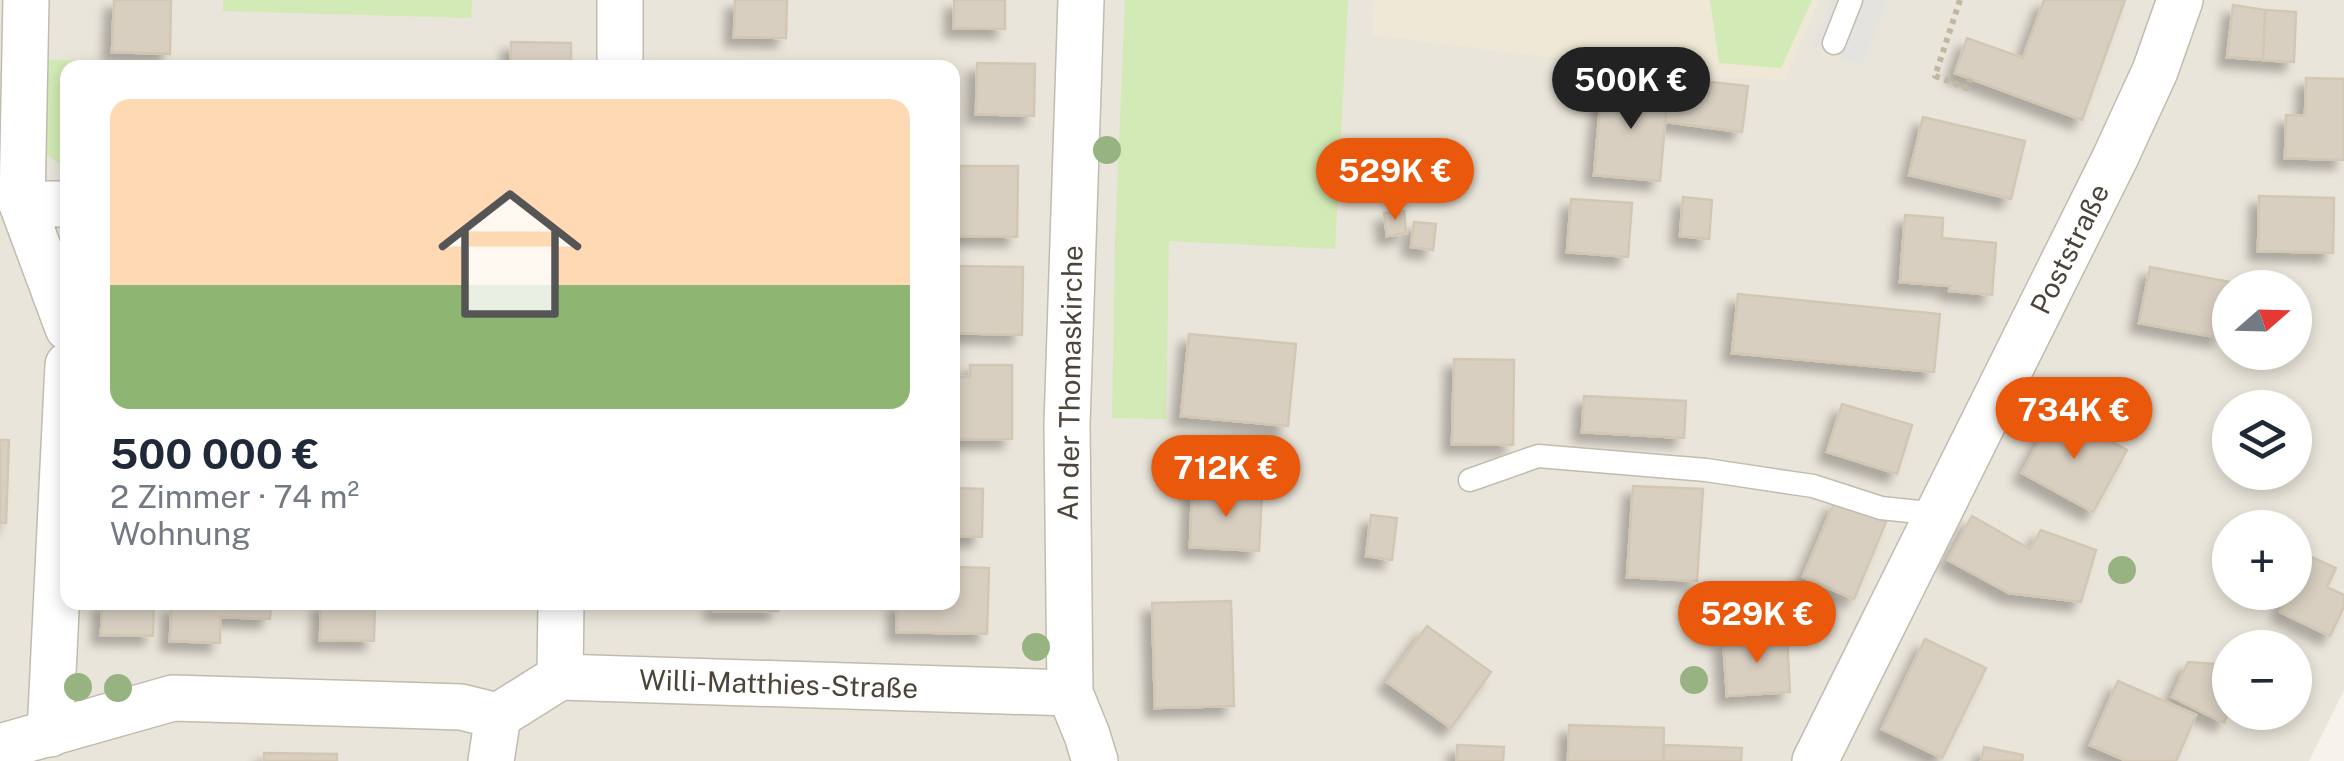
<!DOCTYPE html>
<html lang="de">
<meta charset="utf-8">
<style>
body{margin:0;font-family:"Public Sans",sans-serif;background:#f2f2f3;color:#1f2937;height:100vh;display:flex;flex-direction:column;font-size:38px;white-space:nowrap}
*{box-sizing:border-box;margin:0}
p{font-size:32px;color:#747a83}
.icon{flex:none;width:55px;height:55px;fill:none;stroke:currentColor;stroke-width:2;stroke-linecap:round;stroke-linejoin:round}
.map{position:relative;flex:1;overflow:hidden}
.sheet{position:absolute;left:60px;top:60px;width:900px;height:550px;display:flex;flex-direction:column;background:#fff;border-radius:20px;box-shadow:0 5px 15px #0003}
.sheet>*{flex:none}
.needle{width:65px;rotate:70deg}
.tools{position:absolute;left:2212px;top:270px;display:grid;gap:20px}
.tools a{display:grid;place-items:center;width:100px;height:100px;border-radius:50%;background:#fff;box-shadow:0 5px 15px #0003;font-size:50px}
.price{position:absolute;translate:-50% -85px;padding:0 22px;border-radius:35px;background:#ea580c;color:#fff;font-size:32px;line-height:65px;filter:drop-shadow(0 2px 5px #0008)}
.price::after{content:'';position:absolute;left:50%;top:60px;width:30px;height:22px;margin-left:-15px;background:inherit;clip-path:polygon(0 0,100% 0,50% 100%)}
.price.selected{background:#222;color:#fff}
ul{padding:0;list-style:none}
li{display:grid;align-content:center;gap:20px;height:530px;padding:0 50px}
li span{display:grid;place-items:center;height:310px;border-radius:20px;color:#555}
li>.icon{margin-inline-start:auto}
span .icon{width:180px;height:180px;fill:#fffc;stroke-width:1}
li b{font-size:42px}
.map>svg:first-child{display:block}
.residential{fill:#eae5da;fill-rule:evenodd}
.education{fill:#efe8d6}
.green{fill:#d2eab5}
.parking{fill:#e5e3e0}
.building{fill:#d8cfc1;stroke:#d3c7b4;stroke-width:2.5;filter:url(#shadow)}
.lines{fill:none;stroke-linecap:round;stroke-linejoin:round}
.lane-casing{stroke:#c2bbae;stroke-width:25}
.street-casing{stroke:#c2bbae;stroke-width:48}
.path{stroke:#c4b79f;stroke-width:6;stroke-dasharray:5 5;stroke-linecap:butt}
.lane{stroke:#fff;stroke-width:22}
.street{stroke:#fff;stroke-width:45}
.tree{fill:#97b381}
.labels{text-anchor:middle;stroke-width:8;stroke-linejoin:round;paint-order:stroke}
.street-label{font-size:28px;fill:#4b4439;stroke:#fff}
</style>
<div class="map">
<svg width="2344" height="761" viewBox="0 0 2344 761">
<defs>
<filter id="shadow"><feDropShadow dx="-9" dy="9" stdDeviation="5" flood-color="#0004"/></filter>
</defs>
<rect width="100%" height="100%" fill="#f6f3ec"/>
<path class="residential" d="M0,0H2344V690L2309,761H0ZM68,68H952V602H68ZM2230,288H2295V352H2230ZM2230,408H2295V472H2230ZM2230,528H2295V592H2230ZM2230,648H2295V712H2230Z"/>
<path class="education" d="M1374,0H1819L1785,80L1706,77L1373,35Z"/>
<path class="green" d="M223,0H472L471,18L223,11Z
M1125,0H1348L1335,249L1169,241L1166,419L1112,418L1115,240Z
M1710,0H1812L1781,68L1719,63Z
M38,59L221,67L68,68L67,170L35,145Z"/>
<path class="parking" d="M1832,0H1888L1861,66L1813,46Z"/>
<path class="building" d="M114,0H171L170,54L112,52Z
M735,0H787L786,38L734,37Z
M954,0H1005V29L954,28Z
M2044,0H2125L2082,120L1955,73L1967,38L2023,58Z
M2233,5L2265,10L2263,60L2227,57Z
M2265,10L2296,12L2294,62L2263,60Z
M511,42L571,43V68H511Z
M977,63L1035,64L1034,116L976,114Z
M2306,78L2344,79V160L2285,158L2286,115L2305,116Z
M1711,82L1748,86L1742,132L1665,122L1668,90L1709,95Z
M1602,84L1668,90L1660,181L1594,175Z
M1923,117L2025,141L2011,199L1909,175Z
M959,166H1018L1017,237L958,236Z
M2259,196L2334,198L2333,253L2258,251Z
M1683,197L1712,200L1709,239L1680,236Z
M1571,199L1632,203L1628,257L1567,252Z
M1404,211L1406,233L1387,236L1384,213Z
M1905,215L1943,218L1942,238L1996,243L1992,295L1949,291L1950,286L1900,282Z
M1414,222L1436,224L1433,250L1411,247Z
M954,266L1023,267L1022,335L953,333Z
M2150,267L2230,282L2220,338L2139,323Z
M1738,294L1940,314L1934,372L1732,353Z
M1189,334L1296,344L1288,426L1181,416Z
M1454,359L1514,360L1513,445L1452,444Z
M970,365H1012V439H952L954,377H970Z
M1584,396L1686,401L1684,438L1582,432Z
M1842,404L1912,425L1897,474L1827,452Z
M2056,411L2127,450L2093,512L2022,473Z
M0,440H9L6,523H0Z
M1633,486L1703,489L1697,581L1627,577Z
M952,488L983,489L982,537L952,536Z
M1192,489L1262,492L1259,551L1190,547Z
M1835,501L1886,522L1854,599L1803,577Z
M1371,515L1397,518L1392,560L1366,556Z
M1972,516L2030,549L2041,530L2096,550L2081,602L2009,593L1948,560Z
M2307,555L2336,568L2327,587L2344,595V607L2330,636L2280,612L2289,592H2295V580Z
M952,567L989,568L987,634L897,632V602H952Z
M1231,601L1234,706L1155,708L1152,603Z
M102,602H154L153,636L101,635Z
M209,602H271L270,619L220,617V643L170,641L171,605L209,607Z
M321,602H375L374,641L320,640Z
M714,602H778V611H714Z
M1427,626L1491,672L1451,728L1387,682Z
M1787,636L1790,692L1727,696L1723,640Z
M1925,639L1986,668L1942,758L1882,729Z
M2188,662L2230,665V707L2224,723L2172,697Z
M2118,681L2196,715L2176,761H2127L2090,745Z
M1569,725L1664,728L1663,761H1568Z
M1457,745L1504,747L1503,761H1457Z
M1664,745L1742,748L1741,761H1664Z
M1984,747L2023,755L2022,761H1981Z
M264,753L337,754V761H264Z"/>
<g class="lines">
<defs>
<path id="lane" d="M1834,43L1851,0
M1470,480L1538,456L1706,470L1813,486L1881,508L1938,514"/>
<g id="street">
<path d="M26,0L22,204L68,328"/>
<path d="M1081,0L1067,424L1070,693L1087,735L1095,761"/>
<path d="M620,68V0"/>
<path d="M22,204H68"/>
<path d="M560,677L561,602"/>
<path d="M50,734L68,365"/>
<path id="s1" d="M0,747L173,698L461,707L498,716L560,677L1070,693"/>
<path d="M491,761L498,716"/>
<path id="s2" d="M1815,761L2115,158L2155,71L2180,0"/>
</g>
</defs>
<use href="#lane" class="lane-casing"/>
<use href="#street" class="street-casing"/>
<path class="path" d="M1960,0L1935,76L1967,88L1970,79"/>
<use href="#lane" class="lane"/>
<use href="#street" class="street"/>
</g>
<g class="tree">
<circle cx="1107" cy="150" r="14"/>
<circle cx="2122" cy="570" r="14"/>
<circle cx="1036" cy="647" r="14"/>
<circle cx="1694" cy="680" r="14"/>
<circle cx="78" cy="687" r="14"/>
<circle cx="118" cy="688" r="14"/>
</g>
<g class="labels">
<g class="street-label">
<text dy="10" stroke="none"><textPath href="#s2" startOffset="572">Poststraße</textPath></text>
<text transform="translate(1070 383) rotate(-89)" y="10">An der Thomaskirche</text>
<text dy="10" stroke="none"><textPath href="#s1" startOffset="798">Willi-Matthies-Straße</textPath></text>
</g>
</g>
</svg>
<div class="tools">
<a><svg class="needle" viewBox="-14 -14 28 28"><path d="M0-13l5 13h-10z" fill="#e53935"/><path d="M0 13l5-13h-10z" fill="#747a83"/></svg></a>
<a><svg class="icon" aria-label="layers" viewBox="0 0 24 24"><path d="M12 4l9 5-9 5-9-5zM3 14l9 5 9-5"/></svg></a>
<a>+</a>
<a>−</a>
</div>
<b class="price selected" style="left:1631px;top:132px">500K €</b>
<b class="price" style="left:1395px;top:223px">529K €</b>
<b class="price" style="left:2074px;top:462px">734K €</b>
<b class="price" style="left:1226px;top:520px">712K €</b>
<b class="price" style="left:1757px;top:666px">529K €</b>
<section class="sheet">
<ul>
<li><span style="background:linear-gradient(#ffd9b3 60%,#8fb573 0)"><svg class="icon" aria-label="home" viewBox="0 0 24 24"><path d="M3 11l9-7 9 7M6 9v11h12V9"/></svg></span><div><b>500 000 €</b><p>2 Zimmer · 74 m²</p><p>Wohnung</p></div></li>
</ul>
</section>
</div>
